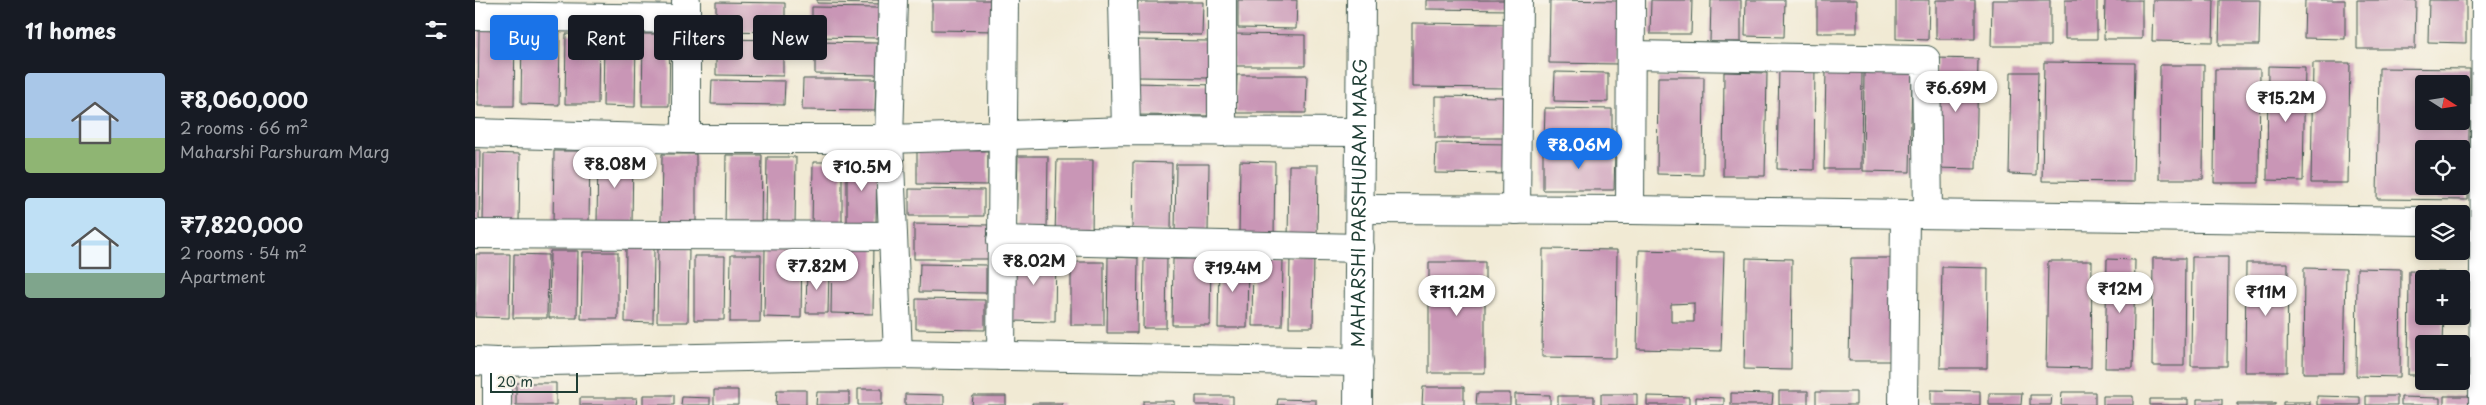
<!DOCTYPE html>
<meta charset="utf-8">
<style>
body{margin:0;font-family:"Playpen Sans",sans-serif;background:#20242c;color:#f1f3f6;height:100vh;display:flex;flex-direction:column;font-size:19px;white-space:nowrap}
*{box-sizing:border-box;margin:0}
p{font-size:16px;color:#9ea1a6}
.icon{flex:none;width:28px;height:28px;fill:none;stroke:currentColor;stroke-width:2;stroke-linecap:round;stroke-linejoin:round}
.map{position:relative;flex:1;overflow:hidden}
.drawer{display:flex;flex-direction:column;background:#171b24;width:475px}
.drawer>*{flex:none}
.top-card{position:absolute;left:15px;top:15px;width:475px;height:45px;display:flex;gap:10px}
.needle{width:32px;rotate:102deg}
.tools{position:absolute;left:1940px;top:75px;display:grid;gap:10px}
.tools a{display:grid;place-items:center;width:55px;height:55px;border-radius:5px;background:#171b24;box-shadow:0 2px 8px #0003;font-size:25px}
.scale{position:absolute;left:15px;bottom:12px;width:88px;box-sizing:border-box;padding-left:5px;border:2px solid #1f3d34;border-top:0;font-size:14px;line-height:18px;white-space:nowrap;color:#1f3d34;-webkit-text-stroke:4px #f7f3e8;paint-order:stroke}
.price{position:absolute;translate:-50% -42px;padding:0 11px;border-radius:18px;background:#fff;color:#222;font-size:16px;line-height:32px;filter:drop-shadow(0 1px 2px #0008)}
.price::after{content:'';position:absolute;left:50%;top:30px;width:15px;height:11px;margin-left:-8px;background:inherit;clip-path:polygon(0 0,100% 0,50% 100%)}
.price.selected{background:#1a73e8;color:#fff}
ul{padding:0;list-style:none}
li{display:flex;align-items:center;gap:15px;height:125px;padding:0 25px}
li span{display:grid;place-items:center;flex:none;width:140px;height:100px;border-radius:5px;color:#555}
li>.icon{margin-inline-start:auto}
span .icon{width:60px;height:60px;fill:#fffc;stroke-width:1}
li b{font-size:21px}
h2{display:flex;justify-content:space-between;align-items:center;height:60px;padding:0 25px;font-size:21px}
.pill{padding:0 18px;border-radius:5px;background:#171b24;box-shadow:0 2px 8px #0003;font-size:18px;line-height:45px}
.pill.selected{background:#1a73e8;color:#fff}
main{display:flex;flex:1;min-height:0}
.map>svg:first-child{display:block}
.building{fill:#c996b6;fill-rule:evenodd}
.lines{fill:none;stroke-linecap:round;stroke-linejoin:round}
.minor-casing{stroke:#3e574c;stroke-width:30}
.minor{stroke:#fff;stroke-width:28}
.labels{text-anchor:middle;stroke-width:4;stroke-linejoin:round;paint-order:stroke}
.street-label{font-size:18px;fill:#1f3d34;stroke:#f7f3e8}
</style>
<main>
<section class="drawer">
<h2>11 homes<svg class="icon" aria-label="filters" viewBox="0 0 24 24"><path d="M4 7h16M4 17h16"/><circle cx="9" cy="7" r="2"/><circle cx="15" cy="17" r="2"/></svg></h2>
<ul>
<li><span style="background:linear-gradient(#a9c7e8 65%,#8fb573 0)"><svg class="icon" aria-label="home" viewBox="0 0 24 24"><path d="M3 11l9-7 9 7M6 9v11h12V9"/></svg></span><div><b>₹8,060,000</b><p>2 rooms · 66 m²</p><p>Maharshi Parshuram Marg</p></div></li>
<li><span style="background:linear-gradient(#bfe0f5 75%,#7fa58c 0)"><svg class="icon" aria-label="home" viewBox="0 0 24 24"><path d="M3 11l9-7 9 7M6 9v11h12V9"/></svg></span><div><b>₹7,820,000</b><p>2 rooms · 54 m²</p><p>Apartment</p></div></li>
</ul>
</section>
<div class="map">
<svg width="2011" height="405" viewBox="0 0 2011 405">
<rect width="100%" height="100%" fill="#f7f3e8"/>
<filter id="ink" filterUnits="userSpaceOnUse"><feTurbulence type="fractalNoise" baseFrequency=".02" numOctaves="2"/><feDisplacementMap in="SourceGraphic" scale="10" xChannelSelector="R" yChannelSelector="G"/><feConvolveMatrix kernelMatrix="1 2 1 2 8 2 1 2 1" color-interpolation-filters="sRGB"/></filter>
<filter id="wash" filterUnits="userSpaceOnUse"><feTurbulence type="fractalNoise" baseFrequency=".0096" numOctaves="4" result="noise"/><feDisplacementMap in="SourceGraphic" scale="20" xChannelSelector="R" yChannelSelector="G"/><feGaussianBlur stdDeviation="1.12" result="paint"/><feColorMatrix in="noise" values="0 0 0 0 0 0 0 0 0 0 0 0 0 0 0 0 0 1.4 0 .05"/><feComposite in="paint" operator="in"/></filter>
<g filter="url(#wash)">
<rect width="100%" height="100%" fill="#f1ead4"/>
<g id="blocks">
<path class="building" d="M342,0H411V4L342,3Z
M457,0H524L523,31L457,30Z
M763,0H822L821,29L763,28Z
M951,0H1036V10L951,9Z
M1075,0L1145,1L1144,64L1074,63Z
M1176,0H1217L1216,34H1175Z
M1236,0H1266V42H1235Z
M1271,0H1310L1309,37L1270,36Z
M1342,0H1382V33H1342Z
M1421,0H1454L1453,40L1421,39Z
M1461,0H1500V39H1461Z
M1517,0H1575V46H1516Z
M1590,0H1622V39H1590Z
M1630,0H1667V39H1629Z
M1678,0H1739L1738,42L1677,41Z
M1745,0H1785L1784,45H1744Z
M1830,0H1870V39L1829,38Z
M1882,0H1941L1940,49H1882Z
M1954,0H1991V43L1953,42Z
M241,2L310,3V32L241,31Z
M662,2H728L727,35L662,34Z
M337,7L403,8V38L337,37Z
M937,23L1033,24L1032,88L937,87Z
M4,29H40L39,106H3Z
M47,32L85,33L84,105L46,104Z
M91,34L124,35L123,104H90Z
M168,34H195L194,106H167Z
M759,34L830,35V66H758Z
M129,39H161L160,107L128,106Z
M241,39L308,40V76L241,75Z
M663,40L734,41V78L663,77Z
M340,42L402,43V75L340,74Z
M1461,58L1503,59L1501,169L1459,168Z
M1569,62L1660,63L1658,182L1567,181Z
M1838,63H1875L1873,183H1836Z
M1304,65H1340L1339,170L1302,169Z
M1685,65H1729L1728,179H1684Z
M1793,66L1830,67L1828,181L1792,180Z
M1904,68L1995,69L1993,200L1902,199ZM1949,84H1986V121H1949ZM1949,149H1986V186H1949Z
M1740,69H1785L1784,183H1739Z
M1351,70L1387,71L1386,169H1349Z
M1080,72L1133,73V102L1079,101Z
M1249,72L1292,73L1290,176H1248Z
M1536,72H1563L1561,175L1534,174Z
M1389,73L1437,74L1435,172L1388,171Z
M762,75H832L831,113H761Z
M1183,77H1229L1228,175L1182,174Z
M328,79H401L400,111L327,110Z
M237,80L310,81L309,105L236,104Z
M661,83L740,85V116L661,115Z
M960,96L1034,97L1033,138H960Z
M1070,108L1137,109V142L1069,141Z
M961,143L1034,144V174L960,173Z
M1068,149L1140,150L1139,190H1068Z
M0,150H5L4,222H0Z
M442,150L513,151V185L442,184Z
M79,151H115L114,224H78Z
M9,153L45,154L44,223H8Z
M123,154L158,155L157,224L122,223Z
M187,154H221V224L186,223Z
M251,155H287L286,230H250Z
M543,156H573L572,230H541Z
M292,157H321L320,227L291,226Z
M582,160H618L617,234H580Z
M372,161H402L401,223H372Z
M765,161L800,162L799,236L764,235Z
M338,162H367V228H337Z
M658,162L697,163L696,231L657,230Z
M701,164H734L733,234L700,233Z
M814,165H843L842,241H813Z
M434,189L509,190V216H434Z
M439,224L516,225V259H439Z
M357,242L399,243L398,314L356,313Z
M151,247L179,248L178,323L150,322Z
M183,247H214L213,322H182Z
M290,249H327L326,318L289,317Z
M1068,249L1142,250L1141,358L1067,357Z
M538,250H581L580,322L537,321Z
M1164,250L1249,252L1246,351L1162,349ZM1219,303V322H1196V304Z
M75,251H103L102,318H74Z
M108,252H143V319H106Z
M1,254H35L34,318L0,317Z
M39,254L73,255L72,318H38Z
M256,255H286L285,322H255Z
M219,256H250L249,320H219Z
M815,256H839L838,327H814Z
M633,257L663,258L662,333H632Z
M778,257L808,258L807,326H777Z
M1717,257H1753L1752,366H1716Z
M669,258H692L691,328H668Z
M744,258H773L772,328H743Z
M1271,258L1317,259L1316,370L1269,369Z
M1376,258H1417L1416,361H1374Z
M1678,258H1710L1709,366H1677Z
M698,259H736L735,325H697Z
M1632,259L1660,260L1658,368H1630Z
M1573,261H1617L1616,368L1571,367Z
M596,262H629V325H596Z
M954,262H1010V373H954Z
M1771,263H1813L1812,372H1770Z
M445,264L511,265V293L444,292Z
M1467,267L1513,268L1512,368H1465Z
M1829,268L1871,269L1869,373H1828Z
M1882,268L1926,269L1925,377L1881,376Z
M332,269L354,270L353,313H331Z
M1934,271L1969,272V279H1949V316H1969L1968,344H1949V375H1933Z
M441,299L510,300V330L441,329Z
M41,383H81V405H41Z
M948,387H989V405H947Z
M383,389H407V405H383Z
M239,390H263V405H239Z
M302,390H331V405H301Z
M1456,390L1505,391V405H1456Z
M1304,391H1333V405H1304Z
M342,392H374V405H341Z
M1341,392H1381V405H1341Z
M1587,392H1620V405H1586Z
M1002,393H1035V405H1001Z
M1256,393L1298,394L1297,405H1256Z
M1514,393H1547L1546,405H1514Z
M430,394L469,395V405H430Z
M1040,394L1075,395V405H1040Z
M1126,394H1162V405H1126Z
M168,395H199V405H168Z
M1555,395H1577L1576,405H1555Z
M498,396H531V405H497Z
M721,396H758V405H721Z
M1083,396H1119V405H1083Z
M1172,396L1214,397V405H1172Z
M1628,396H1658V405H1628Z
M1842,396L1885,397V405H1842Z
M1891,396H1922V405H1891Z
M1969,396H2002V405H1969Z
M207,397L235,398V405H206Z
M1221,397L1249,398V405H1221Z
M1926,397L1965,398V405H1926Z
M105,398H162L161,405H105Z
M803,399L841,400V405H802Z
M1675,399H1713V405H1675Z
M1722,399H1747V405H1722Z
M668,401H699V405H668Z
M1808,402H1835V405H1808Z
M557,403H587V405H557Z
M1762,403H1800V405H1762Z"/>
</g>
</g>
<g filter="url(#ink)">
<use href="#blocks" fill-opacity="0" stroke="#3e574c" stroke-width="1"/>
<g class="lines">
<defs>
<g id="minor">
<path d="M418,0L414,139L423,354"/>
<path d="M648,0L651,131"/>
<path d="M747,0V132"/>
<path d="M0,16L211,19"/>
<path d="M1156,55L1451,60L1453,214"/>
<path d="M0,133L211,139H414L651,131L885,132"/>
<path d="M211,139V1"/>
<path d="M885,209L1155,210L1949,221"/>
<path d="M1041,210L1043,0"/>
<path d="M1155,210L1156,0"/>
<path d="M0,234L418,236"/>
<path d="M526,240L885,248"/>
<path d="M526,356L529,0"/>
<path d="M0,361L22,362L423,354L884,362"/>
<path d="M22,405V362"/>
<path id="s1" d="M883,405L886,0"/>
<path d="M1428,405L1430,214"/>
<path d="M2008,405L2011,0"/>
</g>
</defs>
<use href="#minor" class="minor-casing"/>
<use href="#minor" class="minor"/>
</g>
</g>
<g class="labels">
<g class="street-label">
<text dy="6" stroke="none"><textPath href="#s1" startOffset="202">MAHARSHI PARSHURAM MARG</textPath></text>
</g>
</g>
</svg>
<div class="tools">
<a><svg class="needle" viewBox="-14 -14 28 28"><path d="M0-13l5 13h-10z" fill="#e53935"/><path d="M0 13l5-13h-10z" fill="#9ea1a6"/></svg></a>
<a><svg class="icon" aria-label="locate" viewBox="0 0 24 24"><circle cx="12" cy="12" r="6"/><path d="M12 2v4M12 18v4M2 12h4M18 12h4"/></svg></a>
<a><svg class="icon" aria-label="layers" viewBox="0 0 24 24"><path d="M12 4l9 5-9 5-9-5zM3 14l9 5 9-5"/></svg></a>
<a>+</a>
<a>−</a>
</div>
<div class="scale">20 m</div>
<b class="price" style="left:1481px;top:113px">₹6.69M</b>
<b class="price" style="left:1811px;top:123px">₹15.2M</b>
<b class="price selected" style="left:1104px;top:170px">₹8.06M</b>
<b class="price" style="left:140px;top:189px">₹8.08M</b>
<b class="price" style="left:387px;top:192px">₹10.5M</b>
<b class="price" style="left:559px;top:286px">₹8.02M</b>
<b class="price" style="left:342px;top:291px">₹7.82M</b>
<b class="price" style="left:758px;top:293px">₹19.4M</b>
<b class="price" style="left:1645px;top:314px">₹12M</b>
<b class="price" style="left:982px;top:317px">₹11.2M</b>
<b class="price" style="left:1791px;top:317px">₹11M</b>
<div class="top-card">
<a class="pill selected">Buy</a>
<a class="pill">Rent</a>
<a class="pill">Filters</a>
<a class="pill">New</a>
</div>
</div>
</main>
